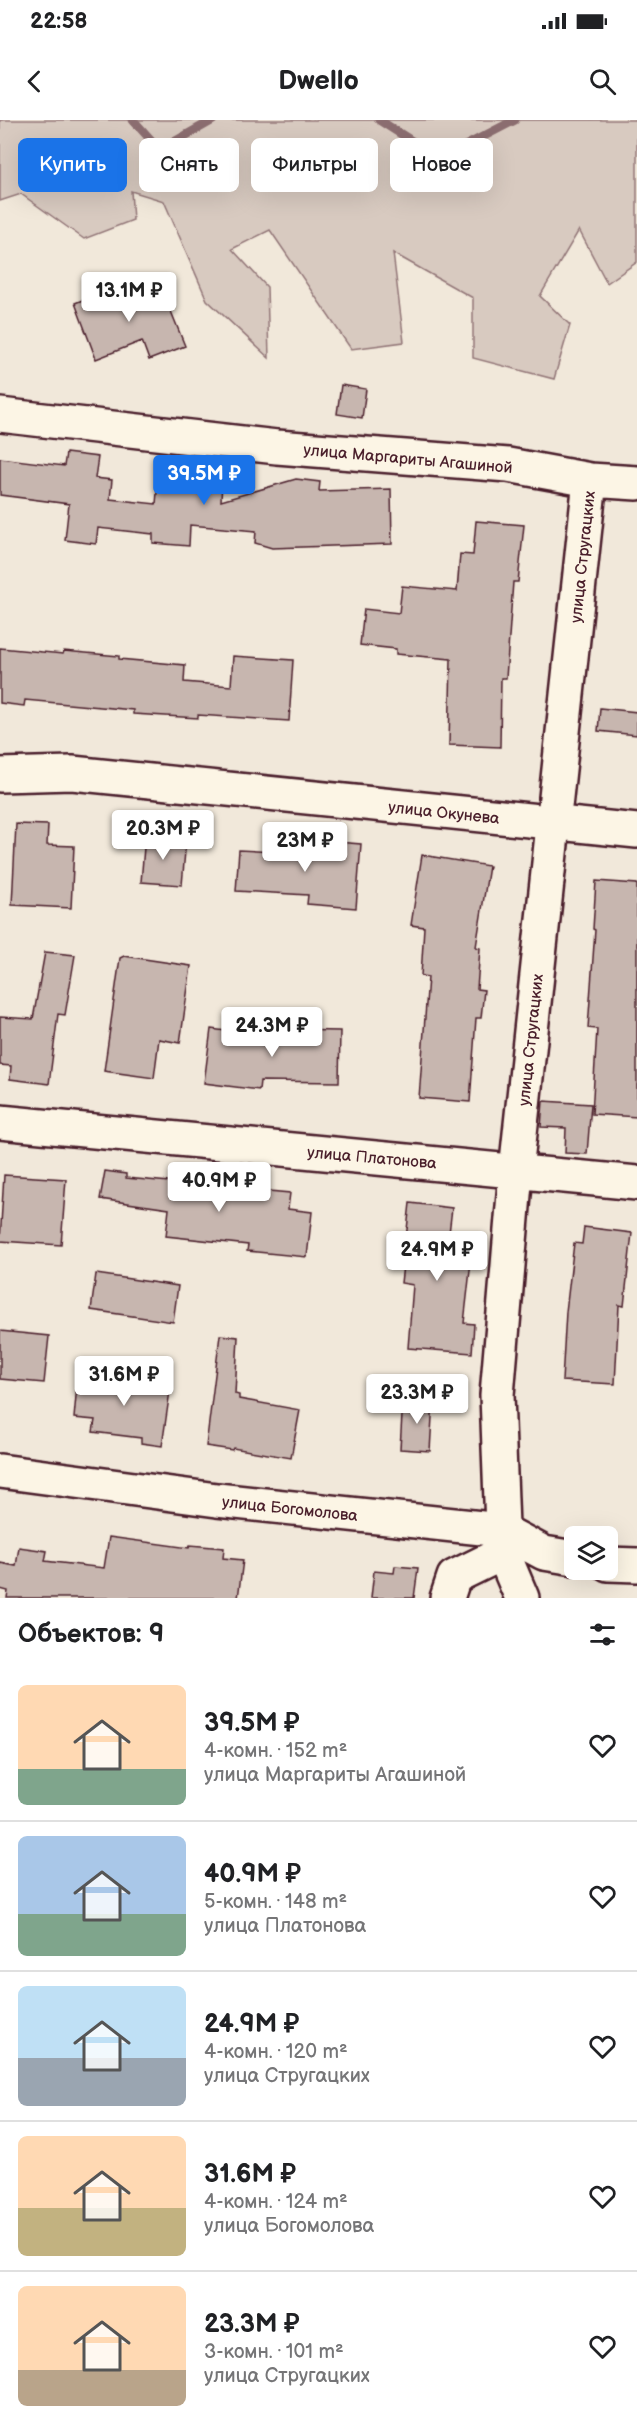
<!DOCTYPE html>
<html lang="ru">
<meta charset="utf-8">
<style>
body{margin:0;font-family:"Balsamiq Sans",sans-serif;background:#f2f2f2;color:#202124;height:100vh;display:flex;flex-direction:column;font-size:22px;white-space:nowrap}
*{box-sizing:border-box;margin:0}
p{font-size:20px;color:#757577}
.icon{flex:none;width:33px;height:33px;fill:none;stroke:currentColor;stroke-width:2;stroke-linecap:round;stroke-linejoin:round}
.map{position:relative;height:1478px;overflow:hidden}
.details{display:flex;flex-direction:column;background:#fff;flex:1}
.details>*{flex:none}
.banner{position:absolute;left:18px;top:18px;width:602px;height:54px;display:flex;gap:12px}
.fabs{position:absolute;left:564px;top:1406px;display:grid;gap:12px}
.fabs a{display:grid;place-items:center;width:54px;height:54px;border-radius:9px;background:#fff;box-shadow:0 6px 24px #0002;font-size:30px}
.price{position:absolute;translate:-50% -51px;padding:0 14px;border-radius:6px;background:#fff;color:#222;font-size:20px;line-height:39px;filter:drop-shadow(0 2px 3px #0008)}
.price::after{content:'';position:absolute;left:50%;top:36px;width:18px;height:14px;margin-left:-9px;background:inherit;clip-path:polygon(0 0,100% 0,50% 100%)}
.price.selected{background:#1a73e8;color:#fff}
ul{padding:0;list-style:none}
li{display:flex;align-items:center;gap:18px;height:150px;padding:0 18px}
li+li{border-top:2px solid #e0e0e0}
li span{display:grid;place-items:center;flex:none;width:168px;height:120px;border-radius:9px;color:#555}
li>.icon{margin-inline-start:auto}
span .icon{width:72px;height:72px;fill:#fffc;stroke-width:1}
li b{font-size:26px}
h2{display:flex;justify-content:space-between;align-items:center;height:72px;padding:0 18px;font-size:26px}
.pill{padding:0 21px;border-radius:9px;background:#fff;box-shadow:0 6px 24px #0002;font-size:21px;line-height:54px}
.pill.selected{background:#1a73e8;color:#fff}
.status{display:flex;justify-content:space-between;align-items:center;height:42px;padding:0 30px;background:#fff;direction:ltr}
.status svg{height:16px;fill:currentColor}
header{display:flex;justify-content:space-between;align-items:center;height:78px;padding:0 18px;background:#fff;font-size:27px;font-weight:700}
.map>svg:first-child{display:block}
.green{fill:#d8cac0;stroke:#917476;stroke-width:1.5}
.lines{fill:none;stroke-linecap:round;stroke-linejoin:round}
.stream{stroke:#8b6d6f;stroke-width:9}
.building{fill:#c7b6af;stroke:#4a1f2b;stroke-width:1.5}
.minor-casing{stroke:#4a1f2b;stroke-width:38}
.minor{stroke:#fcf5e5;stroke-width:33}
.labels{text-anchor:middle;stroke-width:5;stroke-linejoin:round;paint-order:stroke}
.street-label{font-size:16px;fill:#4a1f2b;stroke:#fcf5e5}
</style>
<div class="status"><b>22:58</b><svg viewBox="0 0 49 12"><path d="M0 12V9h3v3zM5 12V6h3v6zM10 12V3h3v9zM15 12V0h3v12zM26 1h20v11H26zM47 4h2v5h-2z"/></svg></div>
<header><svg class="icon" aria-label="back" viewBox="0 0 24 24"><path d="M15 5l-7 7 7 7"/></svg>Dwello<svg class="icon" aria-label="search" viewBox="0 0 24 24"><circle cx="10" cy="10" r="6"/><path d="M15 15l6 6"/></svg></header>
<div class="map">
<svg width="637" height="1478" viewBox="0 0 637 1478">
<rect width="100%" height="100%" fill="#f1e8da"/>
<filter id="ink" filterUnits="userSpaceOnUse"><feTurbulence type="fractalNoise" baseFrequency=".0167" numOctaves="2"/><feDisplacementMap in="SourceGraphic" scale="12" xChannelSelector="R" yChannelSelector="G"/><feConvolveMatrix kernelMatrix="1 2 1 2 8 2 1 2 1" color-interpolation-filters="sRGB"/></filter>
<g filter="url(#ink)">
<path class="green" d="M0,0H637V142L607,163L579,110L540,176L570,205L554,259L473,238V178L393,133L404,222L351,229L270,110L232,129L267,167L269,238L207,180L164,81L131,71L133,100L84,119L21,74L0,81Z"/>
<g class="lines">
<path class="stream" d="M133,0L160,30L213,0
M379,0L440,39L515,0"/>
</g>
<path class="building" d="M126,163L133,181L162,169L185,226L149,240L142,221L96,239L75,183Z
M341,265L366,269L362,298L337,294Z
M66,333L98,337L95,358L112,360L110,379L156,384L160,339L193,342L192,359L222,361L221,381L296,359L320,362L319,371L391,369L392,424L272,428L255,423L256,411L190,405L189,426L153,423V414L98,408L96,424L65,420L69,384L0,375V338L64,346Z
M476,401L524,405L518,462H513L506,558H501L500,627L449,625L451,539L396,534V529L360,525L364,489L399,493L402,466L457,471L460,434L473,435Z
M0,528L63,534L64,531L119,536V539L185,545L184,562L231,566L233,536L293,540L289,601L198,595V598L133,594V590L25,580L24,586L0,583Z
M600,588L637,592V615L598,611Z
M16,704L48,705L47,725L74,726L71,788L12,785Z
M145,716L186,720L182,765L141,762Z
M312,720L361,724L356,788L307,784L308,775L236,771L239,730L311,734Z
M422,735L489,746L476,827L480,828L477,869L484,870L481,898H476L470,982L419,978L428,857L421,856L424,807L411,805Z
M596,761L637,764V997L592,994L597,909L588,908L595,810L593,809Z
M45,832L75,835L65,895L58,894L49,964L10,959L11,946L0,945V897L33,899Z
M124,836L191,846L180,923L159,919L154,958L104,951L120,838Z
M211,909L286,919L287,910L340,911L339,962L260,961L259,970L204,963Z
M543,981L591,984L587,1034L565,1033L566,1008L541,1007Z
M105,1051L126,1054V1058L290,1073L288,1089L312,1092L307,1137L247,1131L248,1125L166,1116L169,1089L100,1079Z
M4,1055L66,1059L61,1125L0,1121Z
M410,1083L452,1088L448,1122L473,1124L464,1203L474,1204L472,1233L408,1228L413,1165L401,1163Z
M584,1107L632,1113L624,1186L619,1185L615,1264L562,1261L566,1192L574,1123L582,1124Z
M96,1154L178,1166L173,1202L91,1190Z
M0,1211L49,1216L44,1263L0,1259Z
M220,1215L238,1217L235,1274L239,1275V1279L300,1290L291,1338L233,1328L232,1330L206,1326Z
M78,1254L171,1264L162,1326L141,1323V1318L93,1312L95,1300L74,1298Z
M403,1278L433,1280L430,1331L400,1329Z
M109,1417L189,1428L190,1425L224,1428L223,1438L243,1440L238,1478H7L8,1471L0,1469V1443L16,1446L19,1427L47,1431L45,1441L104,1448Z
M395,1446L418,1448L414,1478H371L374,1451L394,1453Z"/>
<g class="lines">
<defs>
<path id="minor" d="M0,295L277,327L508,345L590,360L637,363
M0,655L72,653L637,711
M0,1002L637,1063
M0,1351L217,1380L501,1410L544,1433L574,1438
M608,1444L637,1445
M447,1478L454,1457L503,1433
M522,1478L503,1433L497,1275L516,1051L590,360"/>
</defs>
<use href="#minor" class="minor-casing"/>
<use href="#minor" class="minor"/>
</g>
</g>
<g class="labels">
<g class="street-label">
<text transform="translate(408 338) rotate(5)" y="6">улица Маргариты Агашиной</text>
<text transform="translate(582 437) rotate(-84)" y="6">улица Стругацких</text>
<text transform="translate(444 692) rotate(6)" y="6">улица Окунева</text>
<text transform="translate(530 920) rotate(-84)" y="6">улица Стругацких</text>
<text transform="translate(372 1037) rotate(5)" y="6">улица Платонова</text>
<text transform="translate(290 1388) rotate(6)" y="6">улица Богомолова</text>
</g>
</g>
</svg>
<div class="fabs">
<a><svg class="icon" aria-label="layers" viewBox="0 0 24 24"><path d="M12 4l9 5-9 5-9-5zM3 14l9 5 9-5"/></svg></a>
</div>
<b class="price" style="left:129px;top:203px">13.1M ₽</b>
<b class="price selected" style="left:204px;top:386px">39.5M ₽</b>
<b class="price" style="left:163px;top:741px">20.3M ₽</b>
<b class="price" style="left:305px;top:753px">23M ₽</b>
<b class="price" style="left:272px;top:938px">24.3M ₽</b>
<b class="price" style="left:219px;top:1093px">40.9M ₽</b>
<b class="price" style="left:437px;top:1162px">24.9M ₽</b>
<b class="price" style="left:124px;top:1287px">31.6M ₽</b>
<b class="price" style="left:417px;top:1305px">23.3M ₽</b>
<div class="banner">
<a class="pill selected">Купить</a>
<a class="pill">Снять</a>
<a class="pill">Фильтры</a>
<a class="pill">Новое</a>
</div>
</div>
<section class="details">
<h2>Объектов: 9<svg class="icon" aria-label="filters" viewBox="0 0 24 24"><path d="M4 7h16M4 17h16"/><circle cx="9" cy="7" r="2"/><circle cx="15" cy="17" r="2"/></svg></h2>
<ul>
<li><span style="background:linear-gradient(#ffd9b3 70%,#7fa58c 0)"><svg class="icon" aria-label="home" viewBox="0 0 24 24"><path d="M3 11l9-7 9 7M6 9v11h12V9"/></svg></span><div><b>39.5M ₽</b><p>4-комн. · 152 m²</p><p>улица Маргариты Агашиной</p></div><svg class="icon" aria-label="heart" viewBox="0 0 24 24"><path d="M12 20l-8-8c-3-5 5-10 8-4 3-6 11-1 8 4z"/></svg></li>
<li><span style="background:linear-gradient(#a9c7e8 65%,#7fa58c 0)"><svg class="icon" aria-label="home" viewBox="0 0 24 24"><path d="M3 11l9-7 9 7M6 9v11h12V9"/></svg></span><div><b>40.9M ₽</b><p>5-комн. · 148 m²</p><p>улица Платонова</p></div><svg class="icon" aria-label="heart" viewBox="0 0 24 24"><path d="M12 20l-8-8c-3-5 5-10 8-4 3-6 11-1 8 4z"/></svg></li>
<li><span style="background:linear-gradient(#bfe0f5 60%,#9aa5b1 0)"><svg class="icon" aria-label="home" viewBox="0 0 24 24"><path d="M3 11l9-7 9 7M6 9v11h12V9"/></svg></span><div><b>24.9M ₽</b><p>4-комн. · 120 m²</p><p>улица Стругацких</p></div><svg class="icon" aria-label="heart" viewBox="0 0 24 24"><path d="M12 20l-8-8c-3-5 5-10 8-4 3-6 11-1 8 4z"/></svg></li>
<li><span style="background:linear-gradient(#ffd9b3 60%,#c2b280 0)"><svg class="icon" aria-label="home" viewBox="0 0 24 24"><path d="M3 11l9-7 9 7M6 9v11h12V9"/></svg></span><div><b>31.6M ₽</b><p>4-комн. · 124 m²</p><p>улица Богомолова</p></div><svg class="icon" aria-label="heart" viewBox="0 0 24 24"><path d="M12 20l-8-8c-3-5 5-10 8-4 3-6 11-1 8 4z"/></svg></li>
<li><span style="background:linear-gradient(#ffd9b3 70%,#b9a48a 0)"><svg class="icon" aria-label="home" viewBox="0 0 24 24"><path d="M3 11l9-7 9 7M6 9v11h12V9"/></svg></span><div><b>23.3M ₽</b><p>3-комн. · 101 m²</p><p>улица Стругацких</p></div><svg class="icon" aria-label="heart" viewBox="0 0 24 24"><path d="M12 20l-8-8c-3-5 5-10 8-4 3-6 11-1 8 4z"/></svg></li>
</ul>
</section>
